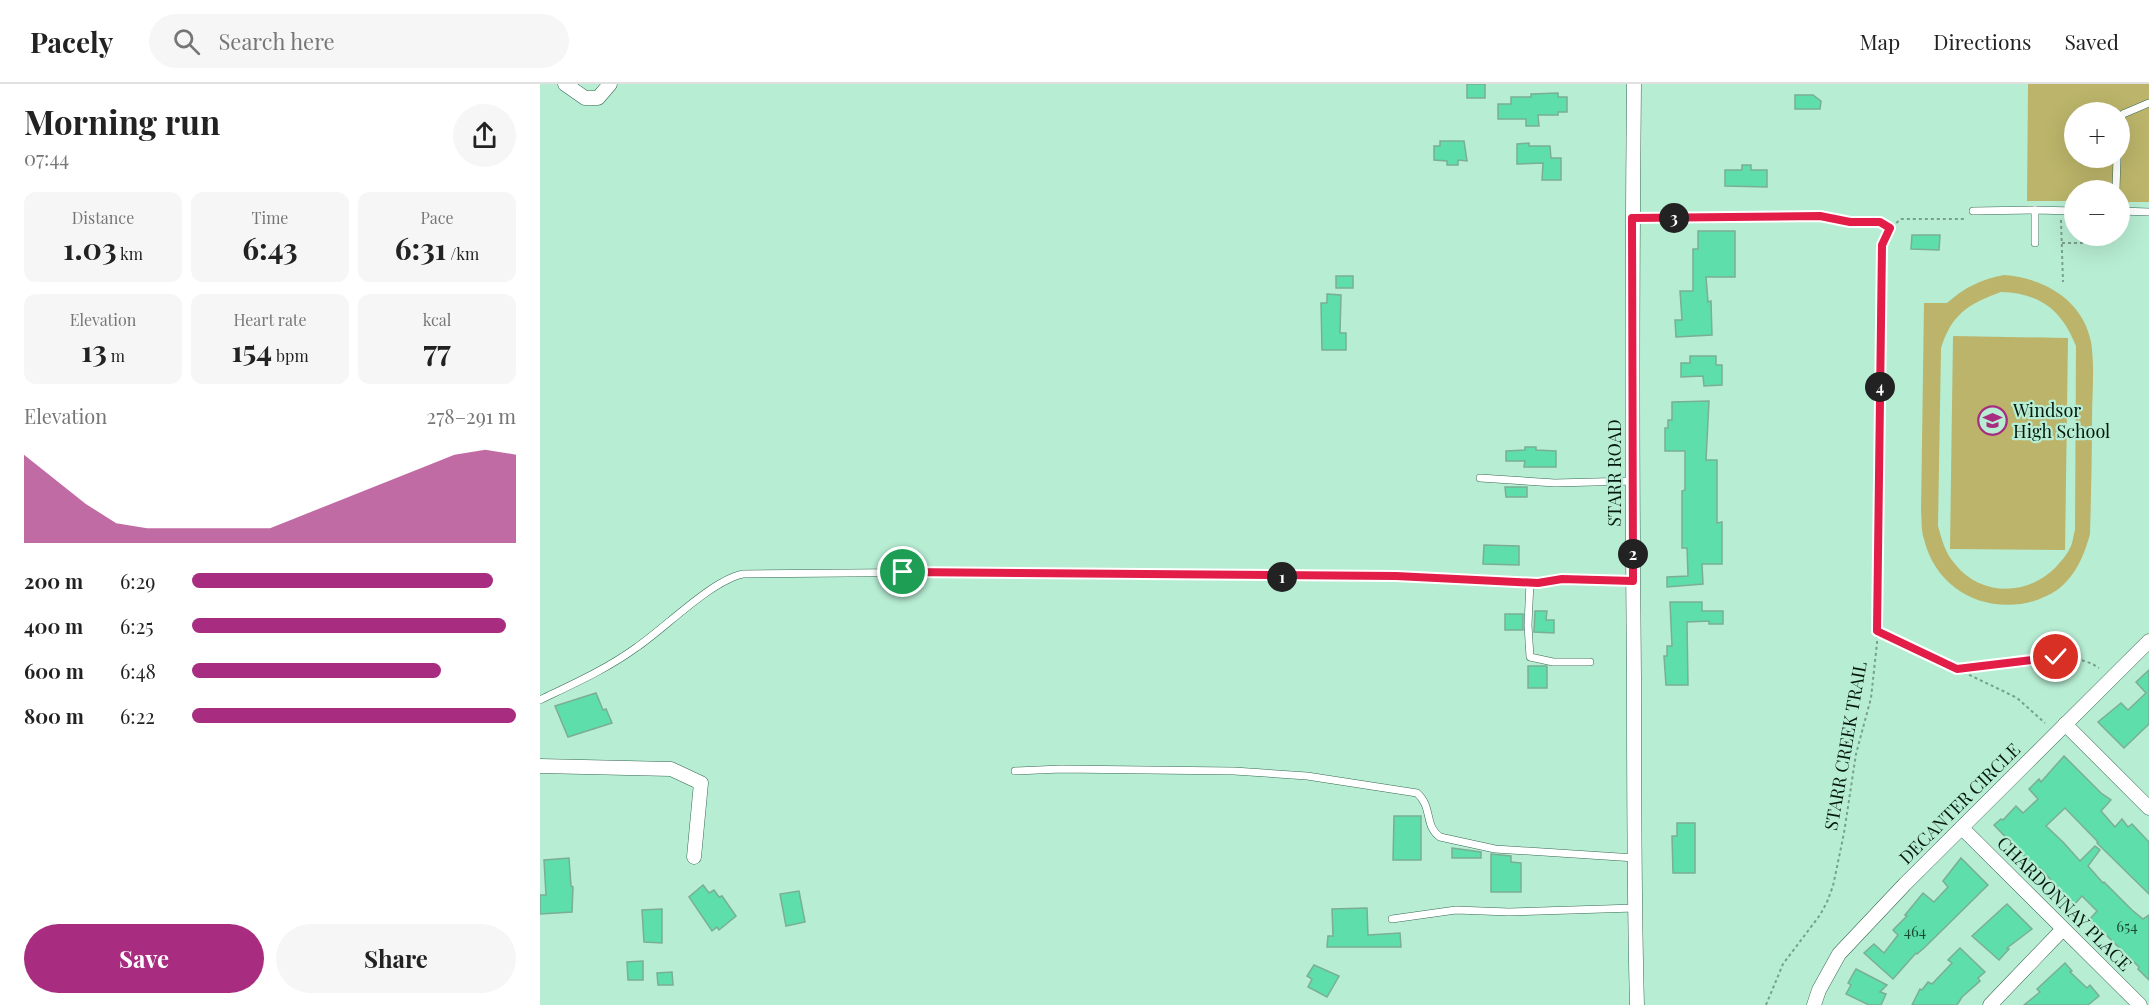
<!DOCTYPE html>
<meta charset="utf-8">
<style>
:root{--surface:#fff;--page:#f6f6f6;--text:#222;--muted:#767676;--line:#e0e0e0;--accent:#a82d80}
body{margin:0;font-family:"Playfair Display",serif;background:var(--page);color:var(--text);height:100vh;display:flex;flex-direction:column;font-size:22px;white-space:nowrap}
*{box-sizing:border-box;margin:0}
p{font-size:20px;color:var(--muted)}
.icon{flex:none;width:33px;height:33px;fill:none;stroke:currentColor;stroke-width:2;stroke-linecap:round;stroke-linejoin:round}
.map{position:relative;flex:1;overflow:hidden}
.panel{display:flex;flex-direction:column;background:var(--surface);width:540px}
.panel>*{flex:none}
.fabs{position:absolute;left:1524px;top:18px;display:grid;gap:12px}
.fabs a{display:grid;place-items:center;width:66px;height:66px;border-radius:50%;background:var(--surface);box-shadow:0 6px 24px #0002;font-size:30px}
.pin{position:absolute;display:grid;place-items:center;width:51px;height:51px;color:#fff;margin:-26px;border:3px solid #fff;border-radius:50%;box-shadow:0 2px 6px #0007}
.km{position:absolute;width:30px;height:30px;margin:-15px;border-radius:50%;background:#222;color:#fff;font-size:16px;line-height:30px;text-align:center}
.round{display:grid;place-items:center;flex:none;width:63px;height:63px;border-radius:32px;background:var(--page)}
.summary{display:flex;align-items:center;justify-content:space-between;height:102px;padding:0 24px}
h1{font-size:33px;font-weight:700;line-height:45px}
.stats{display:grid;grid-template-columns:repeat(3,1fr);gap:9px;height:102px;padding:6px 24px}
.stats div{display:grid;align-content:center;border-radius:12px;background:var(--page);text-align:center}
.stats b{font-size:30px;font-weight:700}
.stats small{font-size:16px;font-weight:400}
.stats p{font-size:16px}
.chart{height:168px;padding:12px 24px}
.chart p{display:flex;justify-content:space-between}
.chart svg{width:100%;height:108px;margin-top:6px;fill:var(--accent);opacity:.7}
.primary-button{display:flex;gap:12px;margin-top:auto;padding:12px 24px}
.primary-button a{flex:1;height:69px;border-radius:36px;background:var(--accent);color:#fff;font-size:24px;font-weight:700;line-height:69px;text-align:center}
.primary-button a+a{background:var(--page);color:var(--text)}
ul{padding:0 24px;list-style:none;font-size:20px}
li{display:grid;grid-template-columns:96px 72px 1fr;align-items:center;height:45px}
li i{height:15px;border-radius:8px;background:var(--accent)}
header{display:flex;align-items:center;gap:36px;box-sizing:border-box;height:84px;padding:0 30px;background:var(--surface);border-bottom:2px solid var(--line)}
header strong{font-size:28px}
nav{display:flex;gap:33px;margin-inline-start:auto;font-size:21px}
.search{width:420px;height:54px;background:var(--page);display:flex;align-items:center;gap:15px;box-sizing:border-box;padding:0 21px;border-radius:33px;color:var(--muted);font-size:22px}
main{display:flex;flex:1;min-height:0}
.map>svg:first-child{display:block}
.green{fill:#bbb46a;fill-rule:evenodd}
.building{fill:#5edeaa;stroke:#7aae95;stroke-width:1.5}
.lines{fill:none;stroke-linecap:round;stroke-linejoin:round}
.service-casing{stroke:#376953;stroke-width:8}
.minor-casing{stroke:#376953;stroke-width:15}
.path{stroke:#77a18d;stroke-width:2;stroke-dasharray:3 3;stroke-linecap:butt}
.service{stroke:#fff;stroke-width:7}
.minor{stroke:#fff;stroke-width:14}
.route-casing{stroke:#fff;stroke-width:12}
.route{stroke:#e11d48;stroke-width:8}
.labels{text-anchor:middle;stroke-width:4.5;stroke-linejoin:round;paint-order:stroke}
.number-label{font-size:15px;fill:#1a4a36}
.poi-label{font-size:18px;fill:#04180f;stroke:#b7edd3;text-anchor:start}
.street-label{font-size:18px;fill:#04180f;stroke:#b7edd3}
</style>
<header>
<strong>Pacely</strong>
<div class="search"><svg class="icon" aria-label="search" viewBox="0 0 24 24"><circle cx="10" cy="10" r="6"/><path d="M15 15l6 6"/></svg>Search here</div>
<nav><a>Map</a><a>Directions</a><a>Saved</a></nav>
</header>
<main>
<section class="panel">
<div class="summary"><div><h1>Morning run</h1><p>07:44</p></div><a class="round"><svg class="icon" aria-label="share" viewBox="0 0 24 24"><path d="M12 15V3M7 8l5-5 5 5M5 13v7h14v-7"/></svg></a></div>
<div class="stats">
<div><p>Distance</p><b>1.03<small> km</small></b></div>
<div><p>Time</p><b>6:43</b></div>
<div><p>Pace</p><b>6:31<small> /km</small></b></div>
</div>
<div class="stats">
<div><p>Elevation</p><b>13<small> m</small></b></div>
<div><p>Heart rate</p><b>154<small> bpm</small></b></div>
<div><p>kcal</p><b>77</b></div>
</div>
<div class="chart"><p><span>Elevation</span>278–291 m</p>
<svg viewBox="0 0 160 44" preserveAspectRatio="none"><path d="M0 44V8L10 18L20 28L30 36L40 38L50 38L60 38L70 38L80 38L90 33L100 28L110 23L120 18L130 13L140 8L150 6L160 8V44z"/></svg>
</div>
<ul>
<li><b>200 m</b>6:29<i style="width:93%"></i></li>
<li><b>400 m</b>6:25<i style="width:97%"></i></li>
<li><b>600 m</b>6:48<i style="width:77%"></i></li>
<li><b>800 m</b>6:22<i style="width:100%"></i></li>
</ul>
<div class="primary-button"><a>Save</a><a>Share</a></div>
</section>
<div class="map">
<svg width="1609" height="921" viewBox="0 0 1609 921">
<rect width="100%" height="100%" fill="#b7edd3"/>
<g class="green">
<path d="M1488,0H1609V118H1580V106H1534V117H1487ZM1534,28H1580V74H1534Z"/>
<path d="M1464,191C1504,194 1543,216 1551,258C1555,283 1552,310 1552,336C1552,374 1551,412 1550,450C1545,468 1539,484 1526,498C1518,507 1506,513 1494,517C1446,531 1396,506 1384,455C1381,447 1382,437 1381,428L1384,219H1407C1424,204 1441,195 1464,191ZM1461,208C1500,209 1522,226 1536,262L1535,446C1533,452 1533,459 1530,464C1527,471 1521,477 1516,483C1488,512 1441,513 1415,480C1405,469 1402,456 1398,442L1401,264C1412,230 1428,220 1461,208Z"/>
<path d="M1413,252L1528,254L1525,466L1410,465Z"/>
</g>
<g class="building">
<rect x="927" y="0" width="18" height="14"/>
<path d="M1018,9V13H1027V28H1018V31H998L999,42H986V35H958V20H971V13H991V10Z"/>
<path d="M1255,11H1273L1281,17L1280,25H1255Z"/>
<path d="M900,57H924L927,77L918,76V81H907V77L894,76V62H900Z"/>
<path d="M989,59V62H1010L1011,74H1021V96H1002L1003,79L977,80V60Z"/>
<path d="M1202,81H1211V86H1227V103L1185,102V86H1202Z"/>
<path d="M1158,147H1195V193H1166L1168,218L1171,217L1172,251L1136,253L1135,236H1142L1140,207H1153V165H1158Z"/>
<path d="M1372,151H1400L1399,166L1371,165Z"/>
<rect x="796" y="192" width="17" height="12"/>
<path d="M787,210L801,211L800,249H806V266H782L781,219H787Z"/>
<path d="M1150,272H1176V281H1182V301L1164,302L1163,292L1141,293V279H1150Z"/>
<path d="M1169,317L1166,376H1177V439L1182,438V480H1162L1163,500L1127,503V493L1148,492L1147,464H1142V407L1145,406V367H1125V344H1128V336H1132V318Z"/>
<path d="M985,363H996V366L1016,367V383H984L985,377H966V367L985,366Z"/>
<path d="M965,403H987V413H966Z"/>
<path d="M944,461L979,462V481L943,480Z"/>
<path d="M1130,518H1162V527H1183V540H1169V537L1147,538L1148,601H1126L1124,572H1127V562H1132Z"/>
<path d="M995,527H1007L1006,536H1014V549L994,548Z"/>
<rect x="965" y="530" width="18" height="16"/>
<rect x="988" y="582" width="19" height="22"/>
<path d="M1609,586V640L1584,664L1558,638L1581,619L1588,626L1606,609L1596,598Z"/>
<path d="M56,609L63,626L66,625L72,639L28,653L15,622Z"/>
<path d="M1524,672L1561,709L1571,716L1561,727L1575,743L1582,735L1588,743L1592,740L1609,758V810L1557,759L1558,758L1525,724L1506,742L1523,758L1540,777L1555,762L1560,766L1548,782L1563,799L1564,798L1592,826L1603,835L1609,831V896L1598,885L1599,883L1559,844L1548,837L1557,827L1542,812L1534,821L1500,784L1498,785L1483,771L1454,741L1461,735L1463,736L1476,722L1483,729L1498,715L1489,705L1499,695L1501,698Z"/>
<path d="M854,732H881V776H853Z"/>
<path d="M1137,739H1155V789H1133L1132,752H1137Z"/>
<path d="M912,764L941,768V774H912Z"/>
<path d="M951,770L971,772V778L981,779V808H951Z"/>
<path d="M29,774L31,802L33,803L32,828L0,830V811H6L4,776Z"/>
<path d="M1421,774L1448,801L1384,864L1377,870L1376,869L1353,895L1324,869L1334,860L1344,869L1358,851L1353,846L1367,832L1365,831L1383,809L1394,818L1408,803L1403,797Z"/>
<path d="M163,801L169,809L174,806L179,813L182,812L196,832L179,846L177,843L172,847L149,813Z"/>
<path d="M259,807L265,838L246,842L240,810Z"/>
<path d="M1467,820L1492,845L1467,864L1469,865L1459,876L1432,852Z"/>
<path d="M827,824L828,851L860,849L861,863H787L788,852H793L792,825Z"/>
<path d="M122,825V859L104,858L102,826Z"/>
<path d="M1420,864L1445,888L1438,894L1440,897L1422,913L1417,921H1372L1380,905L1382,906L1388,898L1392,900L1412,879L1408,876Z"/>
<path d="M103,877V896H88L87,878Z"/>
<path d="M1525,879L1532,887L1530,888L1547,904L1550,901L1559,912L1548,921H1484L1500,908L1497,905Z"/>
<path d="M774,881L799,892L787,913L768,903L772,895L767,892Z"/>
<path d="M1316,885L1347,901L1340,908L1346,910L1341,921H1329L1306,910L1311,901L1308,899Z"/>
<path d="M132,888L133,901H118L117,889Z"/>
</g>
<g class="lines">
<defs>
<g id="service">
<path d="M1580,36L1583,30L1609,19"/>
<path d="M1576,106L1577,74"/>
<path d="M1433,127L1495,126"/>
<path d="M1580,127L1609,128"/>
<path d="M1092,134L1240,132"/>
<path d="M1495,159V126L1534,127"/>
<path d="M940,394L1015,399L1093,397"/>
<path d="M990,498L988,541L990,573L1013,578H1050"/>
<path d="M0,616C33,600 67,585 97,563C125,544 172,496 203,490L424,488L536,491L856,492L998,499L1022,495L1093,497"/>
<path d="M475,687L521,685L694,687L767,692L877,709C893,723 884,742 900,753L955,765L1095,774"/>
<path d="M852,835L916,826L969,828L1095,824"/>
</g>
<g id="minor">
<path d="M25,0L45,14H58L70,0"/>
<path d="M1094,0C1092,197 1092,395 1094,592C1094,702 1094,812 1097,921"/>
<path d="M1525,640L1609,724"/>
<path d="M0,682L131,685L161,699L154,773"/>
<path d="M1422,744L1600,921"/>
<path d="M1274,921L1279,906L1299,870L1365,800L1609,557"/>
<path d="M1450,921L1523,845"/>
</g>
</defs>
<use href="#service" class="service-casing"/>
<use href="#minor" class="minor-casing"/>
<g class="path">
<path d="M1249,132H1280L1310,138H1340L1349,144"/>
<path d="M1521,136L1523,198"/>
<path d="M1522,159H1562"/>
<path d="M1337,547L1463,607L1477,614L1505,639"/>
<path d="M1417,585C1456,580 1526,561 1559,584"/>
<path d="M1226,921L1243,880L1280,831L1287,818L1293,802L1304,749L1316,670L1331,614L1337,559L1342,161L1348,146L1361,135H1426"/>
</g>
<use href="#service" class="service"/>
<use href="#minor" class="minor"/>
</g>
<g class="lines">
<defs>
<path id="route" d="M363,488L856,492L998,499L1022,495L1093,497L1092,134L1280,132L1310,138H1340L1350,144L1342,161L1337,547L1417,585L1516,573"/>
</defs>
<use href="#route" class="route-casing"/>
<use href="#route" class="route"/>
</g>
<defs>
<symbol id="school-ring" viewBox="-11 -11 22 22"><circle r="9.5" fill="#b7edd3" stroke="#a82d80" stroke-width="1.5"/><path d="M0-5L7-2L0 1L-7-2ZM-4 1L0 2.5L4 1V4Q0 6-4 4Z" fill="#a82d80"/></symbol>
</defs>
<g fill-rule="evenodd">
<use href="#school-ring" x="1436" y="320" width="33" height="33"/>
</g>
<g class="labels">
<g class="number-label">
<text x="1587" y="848">654</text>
<text x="1375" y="853">464</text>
</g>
<g class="poi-label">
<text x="1473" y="333">Windsor<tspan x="1473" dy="21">High School</tspan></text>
</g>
<g class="street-label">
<text transform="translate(1075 389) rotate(-90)" y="6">STARR ROAD</text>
<text transform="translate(1306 662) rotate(-80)" y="6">STARR CREEK TRAIL</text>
<text transform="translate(1420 720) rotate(-45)" y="6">DECANTER CIRCLE</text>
<text transform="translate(1524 820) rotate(45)" y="6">CHARDONNAY PLACE</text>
</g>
</g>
</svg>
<div class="fabs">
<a>+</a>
<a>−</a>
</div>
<div class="pin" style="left:363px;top:488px;background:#1e9e55"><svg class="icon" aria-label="arrive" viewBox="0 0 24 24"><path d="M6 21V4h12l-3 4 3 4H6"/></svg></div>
<div class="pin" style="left:1516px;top:573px;background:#d93025"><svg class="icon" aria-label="check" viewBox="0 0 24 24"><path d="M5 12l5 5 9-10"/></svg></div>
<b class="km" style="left:742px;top:493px">1</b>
<b class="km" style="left:1093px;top:470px">2</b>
<b class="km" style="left:1134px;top:134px">3</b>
<b class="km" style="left:1340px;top:303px">4</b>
</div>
</main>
